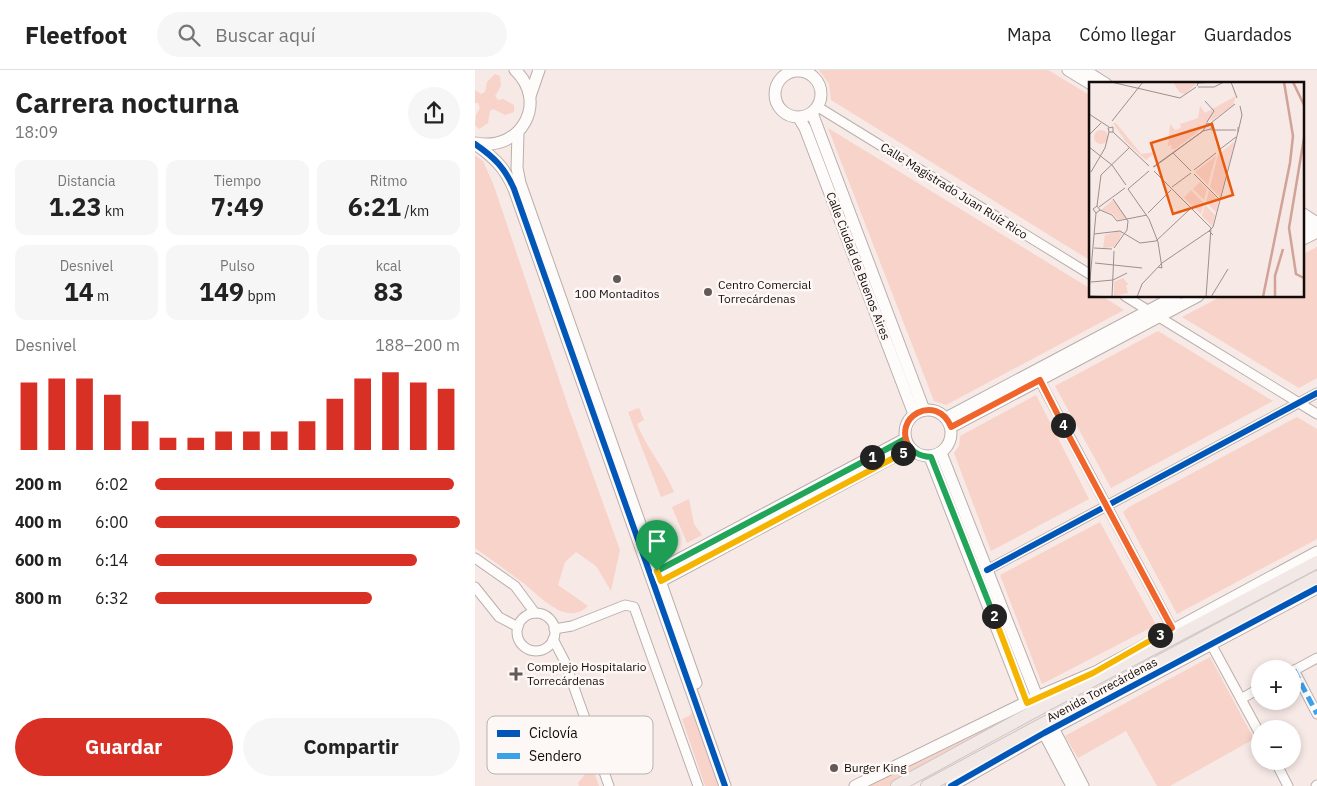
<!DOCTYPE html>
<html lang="es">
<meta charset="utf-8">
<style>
:root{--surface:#fff;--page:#f6f6f6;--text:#222;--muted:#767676;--line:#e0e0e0;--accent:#d93025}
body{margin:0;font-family:"IBM Plex Sans",sans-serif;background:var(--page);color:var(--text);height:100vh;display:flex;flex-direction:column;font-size:19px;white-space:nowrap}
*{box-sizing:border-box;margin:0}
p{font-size:16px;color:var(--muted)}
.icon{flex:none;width:28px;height:28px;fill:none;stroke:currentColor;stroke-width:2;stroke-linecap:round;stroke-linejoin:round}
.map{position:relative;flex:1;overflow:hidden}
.side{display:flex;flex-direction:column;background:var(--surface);width:475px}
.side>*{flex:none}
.controls{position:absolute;left:776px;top:590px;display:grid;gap:10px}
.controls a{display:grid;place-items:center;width:50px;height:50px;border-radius:50%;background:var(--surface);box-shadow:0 2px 8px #0003;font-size:25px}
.pin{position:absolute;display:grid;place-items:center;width:42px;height:42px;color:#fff;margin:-51px -21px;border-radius:50% 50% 50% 0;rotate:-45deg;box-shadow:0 0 5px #0007}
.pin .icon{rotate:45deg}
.km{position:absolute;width:25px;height:25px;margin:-12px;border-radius:50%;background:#222;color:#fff;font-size:14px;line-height:25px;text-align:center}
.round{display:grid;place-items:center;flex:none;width:52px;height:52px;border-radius:26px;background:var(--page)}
.head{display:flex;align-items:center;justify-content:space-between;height:85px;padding:0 15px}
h1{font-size:28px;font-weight:700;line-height:38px}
.metrics{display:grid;grid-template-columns:repeat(3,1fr);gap:8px;height:85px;padding:5px 15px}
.metrics div{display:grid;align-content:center;border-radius:12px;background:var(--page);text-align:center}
.metrics b{font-size:25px;font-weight:700}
.metrics small{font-size:14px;font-weight:400}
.metrics p{font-size:14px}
.chart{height:140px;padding:10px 15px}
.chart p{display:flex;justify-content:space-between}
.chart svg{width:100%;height:90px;margin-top:5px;stroke:var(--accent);stroke-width:6}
.action{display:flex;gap:10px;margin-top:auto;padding:10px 15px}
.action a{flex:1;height:58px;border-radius:30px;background:var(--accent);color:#fff;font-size:20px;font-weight:700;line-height:58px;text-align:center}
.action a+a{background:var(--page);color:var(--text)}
ul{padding:0 15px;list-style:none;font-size:16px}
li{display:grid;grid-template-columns:80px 60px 1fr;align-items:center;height:38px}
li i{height:12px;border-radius:6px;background:var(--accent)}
header{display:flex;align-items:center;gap:30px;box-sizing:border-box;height:70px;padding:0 25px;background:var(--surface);border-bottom:1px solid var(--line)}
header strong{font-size:24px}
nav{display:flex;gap:28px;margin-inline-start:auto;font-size:18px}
.search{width:350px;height:45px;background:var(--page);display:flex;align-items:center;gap:12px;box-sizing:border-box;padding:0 18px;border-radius:28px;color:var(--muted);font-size:19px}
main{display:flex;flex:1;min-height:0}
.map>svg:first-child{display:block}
.green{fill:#f7d3ca}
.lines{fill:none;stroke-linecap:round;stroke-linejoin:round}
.street-casing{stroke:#b9afac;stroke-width:11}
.secondary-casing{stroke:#b9afac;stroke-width:13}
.primary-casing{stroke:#cdc6c5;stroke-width:14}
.street{stroke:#fefcfb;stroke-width:9}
.secondary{stroke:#fefcfb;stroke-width:11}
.primary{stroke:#f2e9e7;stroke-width:12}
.quiet{stroke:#3da1e9;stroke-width:5;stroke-dasharray:10 5;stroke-linecap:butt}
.cycleway-casing{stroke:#fdf8f6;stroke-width:9}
.cycleway{stroke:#0057b8;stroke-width:6}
.split-1-casing{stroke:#fff;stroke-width:10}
.split-2-casing{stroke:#fff;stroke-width:10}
.split-3-casing{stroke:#fff;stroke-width:10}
.split-4-casing{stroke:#fff;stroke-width:10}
.split-5-casing{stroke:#fff;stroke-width:10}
.split-6-casing{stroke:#fff;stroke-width:10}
.split-1{stroke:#22a559;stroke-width:6}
.split-2{stroke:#22a559;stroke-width:6}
.split-3{stroke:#f5b400;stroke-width:6}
.split-4{stroke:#f0652b;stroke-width:6}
.split-5{stroke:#f0652b;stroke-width:6}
.split-6{stroke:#f5b400;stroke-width:6}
.poi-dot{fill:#635956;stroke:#fdf8f6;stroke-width:2}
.labels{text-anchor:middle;stroke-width:5;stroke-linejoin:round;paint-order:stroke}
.street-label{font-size:12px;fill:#130b09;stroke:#fdf8f6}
.poi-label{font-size:12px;fill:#130b09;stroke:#fdf8f6;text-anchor:start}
.inset-river{fill:none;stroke:#d1a297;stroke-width:2.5}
.inset-road{fill:none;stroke:#9c908e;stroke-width:1}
.view{fill:#e8590c;fill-opacity:0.15;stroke:#e8590c;stroke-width:2.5}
.inset-edge{fill:none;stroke:#130b09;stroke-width:2.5}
.key{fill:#fdf8f6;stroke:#b7b1af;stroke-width:1}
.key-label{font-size:14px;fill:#130b09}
</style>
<header>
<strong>Fleetfoot</strong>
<div class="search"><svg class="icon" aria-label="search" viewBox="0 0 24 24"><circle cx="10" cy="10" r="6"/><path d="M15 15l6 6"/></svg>Buscar aquí</div>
<nav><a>Mapa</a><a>Cómo llegar</a><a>Guardados</a></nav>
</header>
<main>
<section class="side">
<div class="head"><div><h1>Carrera nocturna</h1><p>18:09</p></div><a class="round"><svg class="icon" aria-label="share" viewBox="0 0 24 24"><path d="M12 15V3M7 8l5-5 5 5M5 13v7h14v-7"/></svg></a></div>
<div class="metrics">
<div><p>Distancia</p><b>1.23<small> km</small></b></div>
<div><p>Tiempo</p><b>7:49</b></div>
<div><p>Ritmo</p><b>6:21<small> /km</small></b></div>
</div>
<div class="metrics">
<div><p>Desnivel</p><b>14<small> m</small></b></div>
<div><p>Pulso</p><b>149<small> bpm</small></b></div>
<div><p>kcal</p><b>83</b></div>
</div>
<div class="chart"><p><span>Desnivel</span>188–200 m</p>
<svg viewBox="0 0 160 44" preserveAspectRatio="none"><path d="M5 44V11M15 44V9M25 44V9M35 44V17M45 44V30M55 44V38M65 44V38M75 44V35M85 44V35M95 44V35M105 44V30M115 44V19M125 44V9M135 44V6M145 44V11M155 44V14"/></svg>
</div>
<ul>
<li><b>200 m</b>6:02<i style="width:98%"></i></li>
<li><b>400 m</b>6:00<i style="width:100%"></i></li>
<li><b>600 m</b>6:14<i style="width:86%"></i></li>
<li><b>800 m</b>6:32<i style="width:71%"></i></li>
</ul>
<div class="action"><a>Guardar</a><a>Compartir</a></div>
</section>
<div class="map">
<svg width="842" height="716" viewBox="0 0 842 716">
<rect width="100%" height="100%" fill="#f7e9e6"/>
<g class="green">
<path d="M344,0H573L616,26V191L356,30L354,14Z"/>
<path d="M20,4L25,6L26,16L20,26L23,30L28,29L39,35V42L30,45L18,39L15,41L13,53L4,59L0,55L1,45L5,38L3,33H0V20L6,24L10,22L12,12Z"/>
<path d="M353,58L616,219V226H627L649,240L471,335L459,331Z"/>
<path d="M0,85L8,91L19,116L94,339L145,480L136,521L121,496L101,482L90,492L83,515L113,536C91,558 63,524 47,512C32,501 16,489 0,478Z"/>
<path d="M842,177V308L824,318L707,247L747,226H828V184Z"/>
<path d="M683,261L798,331L636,418L580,316Z"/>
<path d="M561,325L614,429L516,481L479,383L484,376L485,366Z"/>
<path d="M164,338L169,350L162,354C172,379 189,397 199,422L186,427L153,342Z"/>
<path d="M822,347L842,359V469L702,544L648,442L654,437Z"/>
<path d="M214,429L219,454L227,465L212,473L197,437Z"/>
<path d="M625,452L681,555L567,614L525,505Z"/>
<path d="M735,587L779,669L695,716H682L651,661L603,688L590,666Z"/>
<path d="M589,620L414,716H392L506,659Z"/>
<path d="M217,642L244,716H230L207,649L214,646Z"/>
<path d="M117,696L124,716H104L103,713Z"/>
</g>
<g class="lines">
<defs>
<g id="street">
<path d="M343,37L616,205"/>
<path d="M650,226L674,241"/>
<path d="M684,247L842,344"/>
<path d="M565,311L697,558"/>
<path d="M0,488L40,516L60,543"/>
<path d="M512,500L842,323"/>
<path d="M0,517L24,547L43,557"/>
<circle cx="61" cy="562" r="19"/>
<path d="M79,559L97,556L150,535L159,537L223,716"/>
<path d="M78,569L90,592L134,716"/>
<path d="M736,574L785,664"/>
<path d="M819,600L842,644"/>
<path d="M818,601L842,588"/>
<path d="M766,629L785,618"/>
<path d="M800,691L813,716"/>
<path d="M841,716L842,715"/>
</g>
<g id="secondary">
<path d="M593,0L616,14"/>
<path d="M609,0L631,14"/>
<circle cx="323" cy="24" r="23"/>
<path d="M55,26L64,0"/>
<path d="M337,43L449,340"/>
<path d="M324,48L330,58L439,344"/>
<path d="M43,63L42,98L45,113L221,613"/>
<path d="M1,73C46,82 74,32 40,0"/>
<path d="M0,74C19,87 30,98 39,119L250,716"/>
<path d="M828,144L842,153"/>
<path d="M828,158L839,151"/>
<path d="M828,169L842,162"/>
<circle cx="453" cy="363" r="23"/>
<path d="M471,348L701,226"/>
<path d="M476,357L723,226"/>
<path d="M466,383L562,627"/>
<path d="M455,387L551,633"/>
<path d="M182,501L430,369"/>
<path d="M186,511L435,378"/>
<path d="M626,599L842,482"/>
<path d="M578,658L608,716"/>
<path d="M569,663L597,716"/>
<path d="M380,716L562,627L632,597"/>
<path d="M476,716L569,663L842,518"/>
</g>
<g id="primary">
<path d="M422,716L569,636L842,492"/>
<path d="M452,716L842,507"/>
</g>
</defs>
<use href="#street" class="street-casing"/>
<use href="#secondary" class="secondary-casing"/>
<use href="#primary" class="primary-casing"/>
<use href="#street" class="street"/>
<use href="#secondary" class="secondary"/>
<use href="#primary" class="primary"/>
<path class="quiet" d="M819,600L842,644"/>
<defs>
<g id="cycleway">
<path d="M0,74C19,87 30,98 39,119L250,716"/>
<path d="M512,500L842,323"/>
<path d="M476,716L569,663L842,518"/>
</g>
</defs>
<use href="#cycleway" class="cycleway-casing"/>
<use href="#cycleway" class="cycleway"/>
</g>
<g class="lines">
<defs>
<path id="split-1" d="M182,501L397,387"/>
<path id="split-2" d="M397,387L430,369C435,381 443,386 456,387L519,546"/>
<path id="split-3" d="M519,546L552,633L618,603L685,565"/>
<path id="split-4" d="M588,355L697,558L685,565"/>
<path id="split-5" d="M428,383L435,378C415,347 462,322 476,357L565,310L588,355"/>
<path id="split-6" d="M182,501L186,511L428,383"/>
</defs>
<use href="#split-1" class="split-1-casing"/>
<use href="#split-2" class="split-2-casing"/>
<use href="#split-3" class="split-3-casing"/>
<use href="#split-4" class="split-4-casing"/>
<use href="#split-5" class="split-5-casing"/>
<use href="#split-6" class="split-6-casing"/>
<use href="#split-1" class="split-1"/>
<use href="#split-2" class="split-2"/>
<use href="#split-3" class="split-3"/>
<use href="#split-4" class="split-4"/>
<use href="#split-5" class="split-5"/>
<use href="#split-6" class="split-6"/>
</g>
<g class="poi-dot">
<circle cx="142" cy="209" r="5"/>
<circle cx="233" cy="222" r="5"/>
<path d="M38.5 596.5h5v5h5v5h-5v5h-5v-5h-5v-5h5z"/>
<circle cx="359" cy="698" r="5"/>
</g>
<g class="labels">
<g class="street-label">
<text transform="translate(479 121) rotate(32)" y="4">Calle Magistrado Juan Ruíz Rico</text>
<text transform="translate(383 196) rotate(69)" y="4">Calle Ciudad de Buenos Aires</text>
<text transform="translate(627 620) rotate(-28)" y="4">Avenida Torrecárdenas</text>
</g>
<g class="poi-label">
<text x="243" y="219">Centro Comercial<tspan x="243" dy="14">Torrecárdenas</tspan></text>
<text x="142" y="228" text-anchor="middle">100 Montaditos</text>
<text x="52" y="601">Complejo Hospitalario<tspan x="52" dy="14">Torrecárdenas</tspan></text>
<text x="369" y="702">Burger King</text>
</g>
</g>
<g transform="translate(614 12)">
<rect width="215" height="215" fill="#f7e9e6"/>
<path d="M84,0H121L107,2L96,12L91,11ZM147,14L144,23L121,40L123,34L115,45L86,67H82L83,63L79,64L81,42L86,48L92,46L91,42L109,36L111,24L116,31ZM24,41H27L52,72L67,70L57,78L37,60ZM5 55a7 7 0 1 1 14 0a7 7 0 1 1-14 0ZM146,59L131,115L121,105L129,73ZM127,74L121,95L119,103L106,90ZM111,100L118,107L115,118L104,107ZM102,108L115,121L112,132L95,116ZM120,108L130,119L127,130L117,120ZM24,118L38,136L29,138L24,132L12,128ZM116,123L126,133L123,144L113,134ZM30,149L34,151L25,165L14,166L16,153ZM34,196L40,203H37L39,211L25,214V200Z" fill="#f7d3ca"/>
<path class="inset-river" d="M204,0L215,23M215,56L200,146L207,192L215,196M174,215L201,81L204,54L195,0M186,215V194L194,167"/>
<path class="inset-road" d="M22,0L91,16L107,5M142,0L148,16M108,4L109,1L127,0M109,5H125L135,0M116,19L125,29L118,40M0,32L20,45M23,39L54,0M122,41L146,22M149,45V50L153,33L151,24M122,48H147M24,50H20L19,46L24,45V50L60,84M0,53L12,41M0,65L23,83L37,103M130,68L147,55M84,71L102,89M64,85L114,49L118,41L123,42L122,47L114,49L65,85M105,88L127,71M65,89L122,146L117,215M2,90L16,66L20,50M105,92L131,118M83,105L102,91M39,107L60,137L69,160L73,186L69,185M39,107L60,89M24,117L39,139L38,148L25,166M8,124L12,93L40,66M10,125L36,106M11,128L23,133L28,139L58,133M59,131L82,108M5,152L31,149L51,161L67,159L101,127M124,153L120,149L124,145L149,50M5,166L23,167M6,181L53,186M2,200L24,198L38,191M0,209L7,131L4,127L8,124L11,128L7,131M1,214L21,215M23,215L25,169M48,215L53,202L73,181L120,149M122,215L139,187"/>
<path class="view" d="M123,42L144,113L84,132L62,61Z"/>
<rect width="215" height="215" class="inset-edge"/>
</g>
<rect x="12" y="646" width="166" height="58" rx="8" class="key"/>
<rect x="22" y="660" width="23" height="7" fill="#0057b8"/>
<rect x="22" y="683" width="23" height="6" fill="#3da1e9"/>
<g class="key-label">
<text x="54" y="668">Ciclovía</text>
<text x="54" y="691">Sendero</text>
</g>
</svg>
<div class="controls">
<a>+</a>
<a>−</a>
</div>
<div class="pin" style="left:182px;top:501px;background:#1e9e55"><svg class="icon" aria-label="arrive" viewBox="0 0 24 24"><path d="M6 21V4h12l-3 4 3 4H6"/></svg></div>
<b class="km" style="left:397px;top:387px">1</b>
<b class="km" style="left:519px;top:546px">2</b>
<b class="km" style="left:685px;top:565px">3</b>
<b class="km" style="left:588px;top:355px">4</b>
<b class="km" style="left:428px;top:383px">5</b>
</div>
</main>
